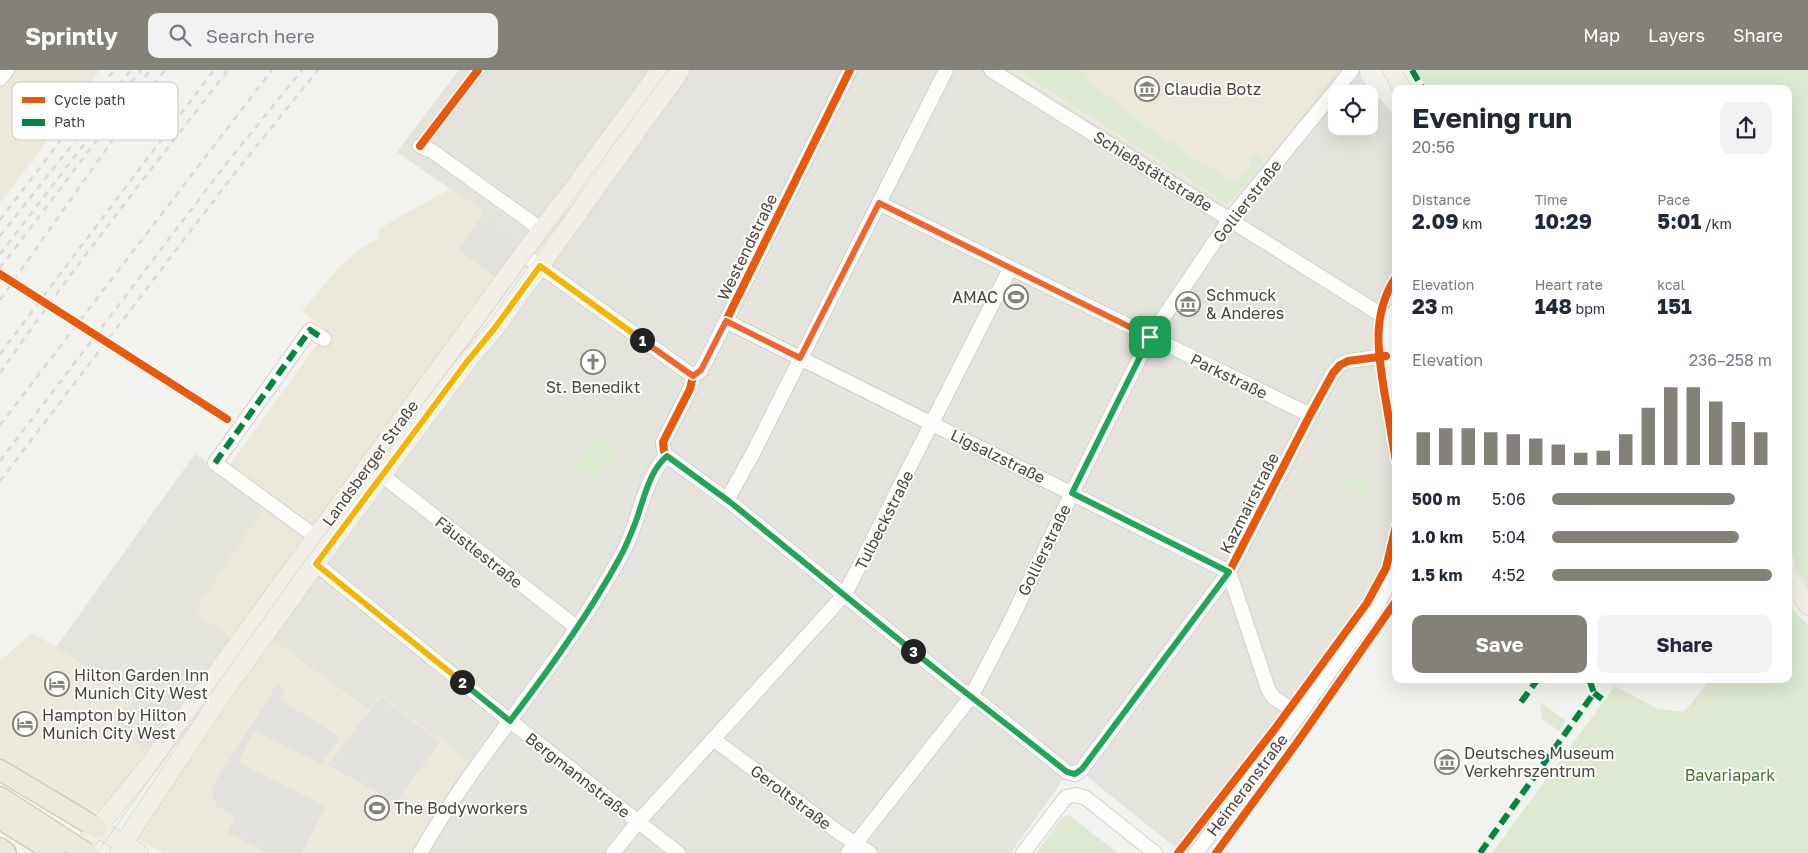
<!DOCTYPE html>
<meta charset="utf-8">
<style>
:root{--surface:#fff;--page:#f2f2f3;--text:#1f2937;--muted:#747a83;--accent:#848179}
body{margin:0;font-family:"Golos Text",sans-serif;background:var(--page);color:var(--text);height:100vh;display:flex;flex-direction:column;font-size:19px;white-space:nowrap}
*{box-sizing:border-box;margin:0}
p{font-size:16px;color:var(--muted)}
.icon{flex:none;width:28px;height:28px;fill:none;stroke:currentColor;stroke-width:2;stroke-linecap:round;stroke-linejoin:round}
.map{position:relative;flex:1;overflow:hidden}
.drawer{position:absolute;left:1392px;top:15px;width:400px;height:598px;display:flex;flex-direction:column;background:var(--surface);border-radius:10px;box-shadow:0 5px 20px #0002}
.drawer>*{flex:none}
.tools{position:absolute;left:1328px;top:15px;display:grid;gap:10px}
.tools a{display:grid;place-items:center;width:50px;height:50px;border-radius:10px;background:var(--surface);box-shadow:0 5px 20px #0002;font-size:25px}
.pin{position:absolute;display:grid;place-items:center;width:42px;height:42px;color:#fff;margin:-21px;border-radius:10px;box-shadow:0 2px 8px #0006}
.km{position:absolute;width:25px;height:25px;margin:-12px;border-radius:50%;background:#222;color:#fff;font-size:14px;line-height:25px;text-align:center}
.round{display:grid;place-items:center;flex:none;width:52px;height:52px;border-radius:10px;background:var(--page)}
.summary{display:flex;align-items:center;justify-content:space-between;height:85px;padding:0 20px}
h1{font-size:28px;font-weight:700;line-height:38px}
.figures{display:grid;grid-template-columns:repeat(3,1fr);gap:8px;height:85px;padding:5px 20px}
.figures div{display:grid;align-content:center}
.figures b{font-size:21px;font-weight:700}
.figures small{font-size:14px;font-weight:400}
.figures p{font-size:14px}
.chart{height:140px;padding:10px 20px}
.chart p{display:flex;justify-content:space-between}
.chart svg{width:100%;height:90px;margin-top:5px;stroke:var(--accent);stroke-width:6}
.action{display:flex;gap:10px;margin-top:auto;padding:10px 20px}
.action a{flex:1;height:58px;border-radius:10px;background:var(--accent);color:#fff;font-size:20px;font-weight:700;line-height:58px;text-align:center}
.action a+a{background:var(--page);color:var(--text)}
ul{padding:0 20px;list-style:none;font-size:16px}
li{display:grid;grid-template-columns:80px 60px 1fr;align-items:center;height:38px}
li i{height:12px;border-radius:6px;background:var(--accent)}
header{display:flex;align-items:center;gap:30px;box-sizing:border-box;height:70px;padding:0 25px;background:var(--accent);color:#fff}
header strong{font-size:24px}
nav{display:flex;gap:28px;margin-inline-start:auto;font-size:18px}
.search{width:350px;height:45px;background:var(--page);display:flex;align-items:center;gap:12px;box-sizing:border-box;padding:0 18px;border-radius:10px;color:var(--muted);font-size:19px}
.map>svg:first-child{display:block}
.residential{fill:#e5e4dc;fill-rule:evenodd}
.commercial{fill:#ece8dc}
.industrial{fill:#e4e2de}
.green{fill:#ddead1}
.parking{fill:#e2e1dd}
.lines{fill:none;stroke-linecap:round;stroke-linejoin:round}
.minor-casing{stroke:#d0cfcb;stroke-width:16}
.major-casing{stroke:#d3cfbe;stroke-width:19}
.highway-casing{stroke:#c7c1ac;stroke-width:22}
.minor{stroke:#fdfdfc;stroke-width:14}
.major{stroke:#f1efe6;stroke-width:18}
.highway{stroke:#ebe8dc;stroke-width:20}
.tram{stroke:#dadada;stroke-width:1}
.rail{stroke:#dadada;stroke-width:2.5;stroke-dasharray:6 6;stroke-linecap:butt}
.highway-bridge-casing{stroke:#c7c1ac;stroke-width:22;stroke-linecap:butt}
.highway-bridge{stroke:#ebe8dc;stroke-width:20}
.quiet{stroke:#00873e;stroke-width:6;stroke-dasharray:12 6;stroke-linecap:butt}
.cycleway-casing{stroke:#fff;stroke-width:11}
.cycleway{stroke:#e8590c;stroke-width:8}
.split-1-casing{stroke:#fff;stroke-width:10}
.split-2-casing{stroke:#fff;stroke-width:10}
.split-3-casing{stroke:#fff;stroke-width:10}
.split-4-casing{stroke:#fff;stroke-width:10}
.split-1{stroke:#f0652b;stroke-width:6}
.split-2{stroke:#f5b400;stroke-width:6}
.split-3{stroke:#22a559;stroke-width:6}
.split-4{stroke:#22a559;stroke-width:6}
.labels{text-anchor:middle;stroke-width:4;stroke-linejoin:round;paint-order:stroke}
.poi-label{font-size:16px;fill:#48443a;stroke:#fff;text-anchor:start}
.street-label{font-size:16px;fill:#48443a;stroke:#fff}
.park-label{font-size:16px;fill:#447532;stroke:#fff}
.key{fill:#fff;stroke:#c8c7c4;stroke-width:1}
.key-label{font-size:14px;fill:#48443a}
</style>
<header>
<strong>Sprintly</strong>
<div class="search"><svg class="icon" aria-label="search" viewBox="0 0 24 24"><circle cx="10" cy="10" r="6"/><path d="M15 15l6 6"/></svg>Search here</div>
<nav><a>Map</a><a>Layers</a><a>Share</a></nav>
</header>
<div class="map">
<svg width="1808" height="783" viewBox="0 0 1808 783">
<rect width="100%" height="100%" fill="#f2f2ee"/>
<g class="residential">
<path d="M459,0H656L526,172L397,82Z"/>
<path d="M844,0H1011L1229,137L1338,0H1360L1361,8L1396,47V201L1380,226L1385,237L1381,280L1396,371V480L1380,518L1247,693L1177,779L1084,704L1065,708L1062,711L1011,783H413L381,625L368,640L264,564L569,161L709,269ZM1336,24H1369V56H1336Z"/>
<path d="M195,384L265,434L236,570L149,682L114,656L134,629L56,577Z"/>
</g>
<g class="commercial">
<path d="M10,0H100L0,133V13Z"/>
<path d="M1011,0H1338L1229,137Z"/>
<path d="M450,119L526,172L236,570L195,542L265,434L223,404L327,261L302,241L342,194L362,178L379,168L378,160L399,147Z"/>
<path d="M32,563L56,577L134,630L114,656L149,682L108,737L95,742L84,738L0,689V591Z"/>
<path d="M264,564L367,640L381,625L469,691L413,783H163L127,763Z"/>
</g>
<path class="industrial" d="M687,0H844L718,255L709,269L569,161Z"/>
<g class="green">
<path d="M1017,0H1086L1083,6L1169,74L1171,71L1203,95L1205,92C1217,103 1236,121 1248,99C1249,97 1249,94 1251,91C1252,88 1256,85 1258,82L1264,86L1259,98L1228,134Z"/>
<path d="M1416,0H1808V517L1795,498L1789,470V19H1427Z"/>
<path d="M24,25L33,32L20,49L11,42Z"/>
<path d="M598,365L617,380L593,410L574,396Z"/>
<path d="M1368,409L1369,414L1365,425L1344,420L1335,411Z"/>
<path d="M1789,532L1796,544L1808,555V783H1492L1615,616L1658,639L1684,642L1711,609H1789Z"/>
<path d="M1540,632L1566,651L1559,661L1542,649Z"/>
<path d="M1069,745L1071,747L1118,783H1036L1060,750L1063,747Z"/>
</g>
<g class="parking">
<path d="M484,142L523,170L496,208L458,179Z"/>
<path d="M277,614L285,619L280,629L340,668L321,694L254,661L238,692L326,736L302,783H269L227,763L235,747L216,736L212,717Z"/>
<path d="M381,627L440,672L396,732L327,695Z"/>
</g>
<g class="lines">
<defs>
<g id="minor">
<path d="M850,0L711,281L701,300L693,306L690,319L663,372L664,381L667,386L730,432L960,619L980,632L1067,702L1075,704L1082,699L1229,502L1310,345L1333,303L1340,295L1348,291L1386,286"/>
<path d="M991,0L1380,244L1392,247"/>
<path d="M0,9L7,0"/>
<path d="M420,76L432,81L542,160"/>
<path d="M879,133L1310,345"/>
<path d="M523,184L693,306"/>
<path d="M1396,240C1377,269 1391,308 1396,339"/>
<path d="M726,251L1229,502L1268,619L1273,627L1299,645"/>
<path d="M383,406L576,557"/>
<path d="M727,429L732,421L752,385L946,0"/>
<path d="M316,467L215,393L310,260L324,269"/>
<path d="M316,494L510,651L678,783"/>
<path d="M713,669L841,764L870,783"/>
<path d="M420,783C481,677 568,587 625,478C639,451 645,405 667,386"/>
<path d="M613,783L638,752L845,524L1010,199"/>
<path d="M848,783L971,627L1010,552L1072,423L1150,267L1230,149L1352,0"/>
<path d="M1023,783L1066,727L1076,725L1086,728L1155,783"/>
<path d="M1196,783L1299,645L1379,533L1396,496"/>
</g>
<g id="major">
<path d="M1392,0L1402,19"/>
<path d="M1789,508L1808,536"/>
<path d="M97,758L139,783"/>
<path d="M77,783L149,695L514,196L575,116L660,0"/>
<path d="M119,783L134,757L224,622L316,494L466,293L495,259L681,0"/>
</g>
<g id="highway">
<path d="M0,700L97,758"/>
<path d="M0,727L74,775"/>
<path d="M0,749L55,783"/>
<path d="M0,778L6,783"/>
</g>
</defs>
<use href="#minor" class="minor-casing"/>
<use href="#major" class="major-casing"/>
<use href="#highway" class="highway-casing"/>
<use href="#minor" class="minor"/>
<use href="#major" class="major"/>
<use href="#highway" class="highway"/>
<path class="tram" d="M97,783L304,492L464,279L668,0"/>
<g class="rail">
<path d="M0,150L114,0"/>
<path d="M0,166L131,0"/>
<path d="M0,184L141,0"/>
<path d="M0,198L150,0"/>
<path d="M0,230L112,71L165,0"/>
<path d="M0,284L214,0"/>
<path d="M0,303C72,199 151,100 228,0"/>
<path d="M0,355L272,0"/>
<path d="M0,391L226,94L302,0"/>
<path d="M0,411L234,104L318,0"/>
</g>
<defs>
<path id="highway-bridge" d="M74,775L87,783"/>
</defs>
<use href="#highway-bridge" class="highway-bridge-casing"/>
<use href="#highway-bridge" class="highway-bridge"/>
<g class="quiet">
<path d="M1412,0L1423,19"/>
<path d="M215,393L310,260L324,269"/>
<path d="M1594,623L1602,629"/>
<path d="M1521,632L1538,609"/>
<path d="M1480,783L1594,623L1589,609"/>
</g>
<defs>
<g id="cycleway">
<path d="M850,0L711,281L701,300L693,306L690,319L663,372L664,381L667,386L730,432L960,619L980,632L1067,702L1075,704L1082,699L1229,502L1310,345L1333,303L1340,295L1348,291L1386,286"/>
<path d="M420,76L478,0"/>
<path d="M0,204L227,349"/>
<path d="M1396,207C1371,244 1378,285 1385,326C1389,348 1392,369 1396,391"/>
<path d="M1178,783L1274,660L1367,533L1386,498L1396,456"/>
<path d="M1216,783L1296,674L1396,531"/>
</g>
</defs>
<use href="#cycleway" class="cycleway-casing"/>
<use href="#cycleway" class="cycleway"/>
</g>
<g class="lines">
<defs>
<path id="split-1" d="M642,270L693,306L701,300L726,251L800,288L879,133L1150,267"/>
<path id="split-2" d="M462,612L316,494L466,293L494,259L540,196L642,270"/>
<path id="split-3" d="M462,612L510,651C549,600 588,546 619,489C626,477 631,464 636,451C644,429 649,401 667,386L730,432L913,581"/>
<path id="split-4" d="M913,581C964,622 1016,661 1067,702L1075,704L1082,699L1229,502L1072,423L1150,267"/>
</defs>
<use href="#split-1" class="split-1-casing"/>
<use href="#split-2" class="split-2-casing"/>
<use href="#split-3" class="split-3-casing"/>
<use href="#split-4" class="split-4-casing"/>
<use href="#split-1" class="split-1"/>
<use href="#split-2" class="split-2"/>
<use href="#split-3" class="split-3"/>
<use href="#split-4" class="split-4"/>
</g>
<defs>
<symbol id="museum-ring" viewBox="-11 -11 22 22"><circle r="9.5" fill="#fff" stroke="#848179" stroke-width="1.5"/><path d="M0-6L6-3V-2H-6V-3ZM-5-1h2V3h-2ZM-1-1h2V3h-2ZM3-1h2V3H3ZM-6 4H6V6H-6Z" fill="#848179"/></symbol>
<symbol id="stadium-ring" viewBox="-11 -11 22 22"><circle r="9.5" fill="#fff" stroke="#848179" stroke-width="1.5"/><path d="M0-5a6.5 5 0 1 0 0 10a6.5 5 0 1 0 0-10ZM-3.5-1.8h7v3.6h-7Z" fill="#848179"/></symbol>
<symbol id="church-ring" viewBox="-11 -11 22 22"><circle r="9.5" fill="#fff" stroke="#848179" stroke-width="1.5"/><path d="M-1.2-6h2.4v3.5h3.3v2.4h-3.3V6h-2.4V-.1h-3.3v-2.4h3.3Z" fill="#848179"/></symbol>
<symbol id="hotel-ring" viewBox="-11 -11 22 22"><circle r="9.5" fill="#fff" stroke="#848179" stroke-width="1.5"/><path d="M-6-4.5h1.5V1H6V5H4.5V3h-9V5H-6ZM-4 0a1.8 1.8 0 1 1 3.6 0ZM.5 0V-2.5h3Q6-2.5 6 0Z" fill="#848179"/></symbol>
</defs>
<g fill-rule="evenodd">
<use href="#museum-ring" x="1133" y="5" width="28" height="28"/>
<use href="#stadium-ring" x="1002" y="213" width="28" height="28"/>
<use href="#museum-ring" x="1174" y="220" width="28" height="28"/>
<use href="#church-ring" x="579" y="278" width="28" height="28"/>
<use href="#hotel-ring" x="43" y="600" width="28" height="28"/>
<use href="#hotel-ring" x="11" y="640" width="28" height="28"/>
<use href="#museum-ring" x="1433" y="678" width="28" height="28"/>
<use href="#stadium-ring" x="363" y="724" width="28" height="28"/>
</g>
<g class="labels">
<g class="poi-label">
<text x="1164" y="25">Claudia Botz</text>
<text x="1206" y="231">Schmuck<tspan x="1206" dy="18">&amp; Anderes</tspan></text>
<text x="998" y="233" text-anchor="end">AMAC</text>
<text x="593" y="323" text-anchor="middle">St. Benedikt</text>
<text x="74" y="611">Hilton Garden Inn<tspan x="74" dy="18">Munich City West</tspan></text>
<text x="42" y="651">Hampton by Hilton<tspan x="42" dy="18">Munich City West</tspan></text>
<text x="1464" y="689">Deutsches Museum<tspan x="1464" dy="18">Verkehrszentrum</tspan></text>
<text x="394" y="744">The Bodyworkers</text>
</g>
<g class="street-label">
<text transform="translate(1153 101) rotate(32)" y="6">Schießstättstraße</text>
<text transform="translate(1247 131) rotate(-52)" y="6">Gollierstraße</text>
<text transform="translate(747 177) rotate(-64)" y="6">Westendstraße</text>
<text transform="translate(1229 306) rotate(26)" y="6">Parkstraße</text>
<text transform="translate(998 386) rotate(26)" y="6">Ligsalzstraße</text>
<text transform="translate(370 393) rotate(-54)" y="6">Landsberger Straße</text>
<text transform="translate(1249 433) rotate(-63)" y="6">Kazmairstraße</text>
<text transform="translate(884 450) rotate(-63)" y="6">Tulbeckstraße</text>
<text transform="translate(1044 480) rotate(-64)" y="6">Gollierstraße</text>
<text transform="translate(479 482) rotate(38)" y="6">Fäustlestraße</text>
<text transform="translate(578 705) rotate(38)" y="6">Bergmannstraße</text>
<text transform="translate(1247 715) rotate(-53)" y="6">Heimeranstraße</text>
<text transform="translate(791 727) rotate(37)" y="6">Geroltstraße</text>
</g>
<g class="park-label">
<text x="1730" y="711">Bavariapark</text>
</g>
</g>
<rect x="12" y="12" width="166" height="58" rx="8" class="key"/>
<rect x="22" y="27" width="23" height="6" fill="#e8590c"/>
<rect x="22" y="49" width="23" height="7" fill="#00873e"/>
<g class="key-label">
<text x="54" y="35">Cycle path</text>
<text x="54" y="57">Path</text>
</g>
</svg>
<div class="tools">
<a><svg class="icon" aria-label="locate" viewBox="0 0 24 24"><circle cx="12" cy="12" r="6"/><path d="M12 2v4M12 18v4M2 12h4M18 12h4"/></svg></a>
</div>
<div class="pin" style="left:1150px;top:267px;background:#1e9e55"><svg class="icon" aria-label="arrive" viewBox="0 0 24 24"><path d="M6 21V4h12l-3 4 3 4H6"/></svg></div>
<b class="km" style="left:642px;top:270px">1</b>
<b class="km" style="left:462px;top:612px">2</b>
<b class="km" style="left:913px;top:581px">3</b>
<section class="drawer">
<div class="summary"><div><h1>Evening run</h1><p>20:56</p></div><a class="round"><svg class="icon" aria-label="share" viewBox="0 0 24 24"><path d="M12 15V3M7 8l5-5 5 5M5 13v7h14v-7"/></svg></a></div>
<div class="figures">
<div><p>Distance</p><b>2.09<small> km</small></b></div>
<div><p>Time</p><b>10:29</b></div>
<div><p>Pace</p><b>5:01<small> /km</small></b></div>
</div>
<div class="figures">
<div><p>Elevation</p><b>23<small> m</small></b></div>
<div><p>Heart rate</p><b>148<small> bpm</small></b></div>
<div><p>kcal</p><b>151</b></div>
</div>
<div class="chart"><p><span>Elevation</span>236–258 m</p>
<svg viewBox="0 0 160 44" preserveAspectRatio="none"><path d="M5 44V28M15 44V26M25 44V26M35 44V28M45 44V29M55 44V31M65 44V34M75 44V38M85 44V37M95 44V29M105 44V16M115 44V6M125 44V6M135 44V13M145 44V23M155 44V28"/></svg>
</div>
<ul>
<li><b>500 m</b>5:06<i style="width:83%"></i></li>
<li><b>1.0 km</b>5:04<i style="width:85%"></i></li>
<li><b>1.5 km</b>4:52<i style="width:100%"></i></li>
</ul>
<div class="action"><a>Save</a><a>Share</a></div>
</section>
</div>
